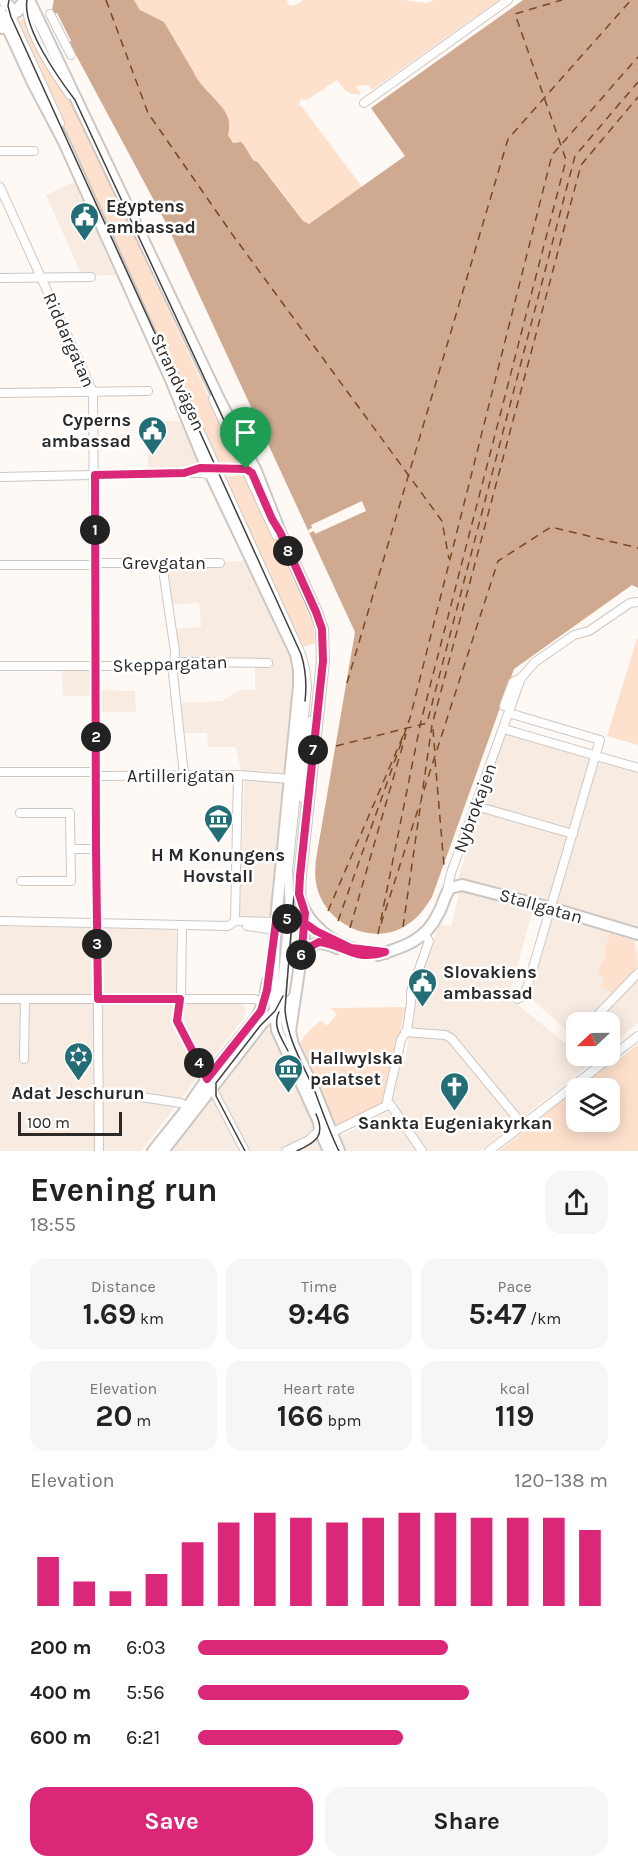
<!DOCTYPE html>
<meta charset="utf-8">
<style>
:root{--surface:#fff;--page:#f6f6f6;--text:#222;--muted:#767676;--accent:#db2777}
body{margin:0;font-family:Karla,sans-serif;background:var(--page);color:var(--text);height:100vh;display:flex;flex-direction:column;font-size:22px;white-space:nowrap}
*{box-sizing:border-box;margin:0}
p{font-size:20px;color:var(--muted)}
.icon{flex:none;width:33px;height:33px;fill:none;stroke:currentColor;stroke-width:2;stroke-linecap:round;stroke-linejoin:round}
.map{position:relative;height:1151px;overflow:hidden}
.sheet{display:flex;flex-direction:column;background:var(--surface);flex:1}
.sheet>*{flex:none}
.needle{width:39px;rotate:248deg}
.fabs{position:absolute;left:566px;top:1012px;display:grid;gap:12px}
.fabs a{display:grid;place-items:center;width:54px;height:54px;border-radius:12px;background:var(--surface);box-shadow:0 3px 15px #0003;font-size:30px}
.scale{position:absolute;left:18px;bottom:15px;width:104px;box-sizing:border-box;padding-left:6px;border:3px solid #2b2928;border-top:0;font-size:16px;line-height:21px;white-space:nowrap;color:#2b2928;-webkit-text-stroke:4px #fff;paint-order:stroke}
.pin{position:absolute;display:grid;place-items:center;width:51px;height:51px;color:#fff;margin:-62px -26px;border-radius:50% 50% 50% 0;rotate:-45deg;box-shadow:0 0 6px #0007}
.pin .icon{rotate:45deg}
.km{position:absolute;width:30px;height:30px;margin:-15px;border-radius:50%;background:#222;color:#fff;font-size:16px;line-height:30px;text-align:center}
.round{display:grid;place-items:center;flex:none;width:63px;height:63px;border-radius:18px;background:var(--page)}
.overview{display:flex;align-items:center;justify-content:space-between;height:102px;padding:0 30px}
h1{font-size:33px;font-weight:700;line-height:45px}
.figures{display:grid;grid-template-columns:repeat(3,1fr);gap:9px;height:102px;padding:6px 30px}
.figures div{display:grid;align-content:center;border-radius:15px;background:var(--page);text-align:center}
.figures b{font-size:30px;font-weight:700}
.figures small{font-size:16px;font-weight:400}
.figures p{font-size:16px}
.chart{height:168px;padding:12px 30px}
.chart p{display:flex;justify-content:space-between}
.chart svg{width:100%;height:108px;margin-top:6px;stroke:var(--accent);stroke-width:6}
.primary-button{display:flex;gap:12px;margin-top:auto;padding:12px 30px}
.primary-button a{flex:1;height:69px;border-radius:18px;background:var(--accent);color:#fff;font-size:24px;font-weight:700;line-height:69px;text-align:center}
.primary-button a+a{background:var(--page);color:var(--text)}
ul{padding:0 30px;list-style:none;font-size:20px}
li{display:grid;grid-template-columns:96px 72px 1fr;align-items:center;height:45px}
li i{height:15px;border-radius:8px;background:var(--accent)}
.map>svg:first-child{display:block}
.built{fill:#f8ebe2}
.green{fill:#fee1cd;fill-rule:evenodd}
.water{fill:#cfaa91}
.pier{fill:#fff9f5}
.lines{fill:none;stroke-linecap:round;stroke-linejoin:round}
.ferry{stroke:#794822;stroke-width:1.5;stroke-dasharray:8 6;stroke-linecap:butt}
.street-casing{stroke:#cdc7c3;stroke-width:10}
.secondary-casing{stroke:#cdc7c3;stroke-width:14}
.street{stroke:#fff;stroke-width:8}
.secondary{stroke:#fff;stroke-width:10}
.tram{stroke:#42403e;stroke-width:1.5}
.route-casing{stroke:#fff;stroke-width:12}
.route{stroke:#db2777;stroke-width:8}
.labels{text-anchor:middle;stroke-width:5;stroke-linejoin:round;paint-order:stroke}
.poi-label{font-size:18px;font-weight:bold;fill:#2b2928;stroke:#fff;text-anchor:start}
.street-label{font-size:18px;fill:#2b2928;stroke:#fff}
</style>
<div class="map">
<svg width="638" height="1151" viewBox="0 0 638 1151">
<rect width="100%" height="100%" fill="#fff9f5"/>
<g class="built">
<path d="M74,182L116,275L82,276L46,195Z"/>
<path d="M147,421H184L208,476L148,478Z"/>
<path d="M247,561L292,657L294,673L286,768L271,915L264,918H240L244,780L235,747H208L207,733H181L178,703L222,701L239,690H255V663L174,664L173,629L201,627L199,603L169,605L163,563Z"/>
<path d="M96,667V690L135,691L136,712H97L96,696H63L62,668Z"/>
<path d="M505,732L592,760L548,905L458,878Z"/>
<path d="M595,761L638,773V929L555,907Z"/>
<path d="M460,889L534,906L508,1000L519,1006L568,1045L576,1052V1056H580L588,1064L579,1073L480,1151H345L339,1137L389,1111L400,1060H405L409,1037H412V1012L415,990L439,924L451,926Z"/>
<path d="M552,916L635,940L638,951V1023L609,1047V1023H576V1036L571,1034L529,997Z"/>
<path d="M0,926L176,930L177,1003L243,1004L246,1008L243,1019L141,1151H0Z"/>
<path d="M268,1030L274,1033L316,1122L325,1151H171L263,1032Z"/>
</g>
<g class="green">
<path d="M134,0H286L290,6L298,4L303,0H403L427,3L435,0H499L372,90L368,85L356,86L361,94C349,96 344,90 337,80L307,100L301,99L299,105L303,108L362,187L309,224L303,221L259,162L253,160L244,145L233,144L228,135L231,127L219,103L197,80L151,16L140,10Z"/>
<path d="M26,17L70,98L240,465H217L16,22Z"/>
<path d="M240,475L245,477L266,520L269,523L314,627L316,643L302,647L225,479V477Z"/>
<path d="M637,638L638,639V745L607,736Z"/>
<path d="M610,933L633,941L638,965L613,993L601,987C606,977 603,979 598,972L603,960L606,958L604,951Z"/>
<path d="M406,1007L400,1031L402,1033L382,1103L335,1128L298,1046L305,1035L321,1020L327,1026L337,1014L331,1008Z"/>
<path d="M638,1044V1151H499L597,1072L619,1059ZM576,1089H609V1122H576Z"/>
</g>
<path class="water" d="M54,0H134L140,10L164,22L193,71C202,94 237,108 228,135L233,143L241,142L244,145L253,160L258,162L303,221L309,224L405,156L371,108L523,0H638V588L632,585L514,669L432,897C426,906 420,916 411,922C379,948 330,928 318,891C312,873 317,854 320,836L355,632L165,221L69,42L71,41L57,13L54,14L52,10Z"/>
<path class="pier" d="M362,501L366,511L315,534L314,531L309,533L308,530L312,528L311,525Z"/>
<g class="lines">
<g class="ferry">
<path d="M106,0L148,113L232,234L442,521L449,559"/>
<path d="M347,683L508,139L631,0"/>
<path d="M433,729L435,754"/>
<path d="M336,746L427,723L575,156L638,82"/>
<path d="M435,759L444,866"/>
<path d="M424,790L498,561L551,527L638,548"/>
<path d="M328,911L403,736"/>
<path d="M338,921L410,718L552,155L638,57"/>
<path d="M381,924L420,803"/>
<path d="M403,927L432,725L581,165L638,97"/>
<path d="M350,928L406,734"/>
<path d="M378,934L421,721L566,160L515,14L562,0"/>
</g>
<defs>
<g id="street">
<path d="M27,0C23,26 55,74 70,95"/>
<path d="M10,14L60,123"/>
<path d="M50,14L71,55"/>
<path d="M364,103L508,0"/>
<path d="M0,151H34"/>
<path d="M0,187L93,392L99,1151"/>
<path d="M0,278L91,277"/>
<path d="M173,372L301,654L305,668L307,687L288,870L290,910L279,1011"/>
<path d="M0,393L148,391"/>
<path d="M213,399L276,535"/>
<path d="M215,469L248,470"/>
<path d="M0,477L184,473H202L213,476"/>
<path d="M162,563L175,652L173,673L184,775"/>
<path d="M0,565H88L102,563H220"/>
<path d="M0,666H167L183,662L268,663"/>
<path d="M504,706L513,682L521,678"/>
<path d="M509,713L600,740L527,988L521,997L517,999"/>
<path d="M504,729L638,768"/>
<path d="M0,772H90L102,776L238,775L291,779"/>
<path d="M303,798L311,721"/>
<path d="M476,806L573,834"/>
<path d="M20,813H70L71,881H21"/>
<path d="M71,849H96"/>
<path d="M447,891L451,873L521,678L535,662L574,635L589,631L630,603L638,602"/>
<path d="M0,921L228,926L235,921L276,922"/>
<path d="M235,921L238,775"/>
<path d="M182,926L181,995L177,1021L245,1151"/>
<path d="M247,926L275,930"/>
<path d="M0,999H254L264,1003"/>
<path d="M285,1001V1019L288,1031"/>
<path d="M590,1023L638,973"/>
<path d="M405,1032L445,1035L451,1038L522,1124"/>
<path d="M573,1041L576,1038"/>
<path d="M24,1059L25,999"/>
<path d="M141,1097L181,1103L187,1106"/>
<path d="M386,1106L401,1040L407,1030L411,1003V992L429,941L424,934"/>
<path d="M331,1133L390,1104L422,1151"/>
<path d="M286,1151L309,1140L320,1130"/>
<path d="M489,1151L638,1036"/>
</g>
<g id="secondary">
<path d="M3,0L13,10L18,11"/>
<path d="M29,0L218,397L256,471L280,532L316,612L322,629L323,661L300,876C299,884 299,892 300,899C307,924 333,944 357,950C366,952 376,951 385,953"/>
<path d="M0,11L33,83L64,142L172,382L203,458L296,654L299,670V686L275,930L273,990L277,1030L319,1122L320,1130L329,1151"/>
<path d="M2,28L25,0"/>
<path d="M305,913L304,937L290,1031L293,1045L313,1087L339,1151"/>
<path d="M276,922C290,917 297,917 309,926"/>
<path d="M378,955C404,947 426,940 438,914C443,906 444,896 450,888L462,885L551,908L638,934"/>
<path d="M301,960C311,940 318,940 337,948"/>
<path d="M153,1151L185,1111L207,1079L257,1017L264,1003L268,981"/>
<path d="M163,1151L260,1026C270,1014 283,1008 294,998"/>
</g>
</defs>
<use href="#street" class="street-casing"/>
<use href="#secondary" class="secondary-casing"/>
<use href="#street" class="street"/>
<use href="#secondary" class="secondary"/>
<g class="tram">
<path d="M9,0L8,6L11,17L301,654C306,670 307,684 305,701"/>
<path d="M27,0C22,27 59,79 75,100L249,474L317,628L319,655L296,869L285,1009C287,1038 302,1063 314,1089C322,1110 329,1131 339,1151"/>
<path d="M279,1012C272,1026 282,1039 288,1051"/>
<path d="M245,1151L216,1096V1083L260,1026L275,1011L283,996"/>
<path d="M297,1151C316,1142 326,1136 316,1114"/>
</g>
</g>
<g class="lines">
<defs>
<path id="route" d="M246,469L200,468L184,473L95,475L96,849L98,999H180L177,1021L207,1079L261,1011L267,990L276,922C296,916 300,919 316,931L351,948L385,952C354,962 346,945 319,942L308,948L301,960L305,913L299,894L300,876L323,661L322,629L316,612L280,532L272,519L252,473L246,469"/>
</defs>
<use href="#route" class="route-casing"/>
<use href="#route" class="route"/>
</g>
<defs>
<symbol id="civic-pin" viewBox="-11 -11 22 30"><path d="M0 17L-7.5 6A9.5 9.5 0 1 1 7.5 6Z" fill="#236d76" stroke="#fff"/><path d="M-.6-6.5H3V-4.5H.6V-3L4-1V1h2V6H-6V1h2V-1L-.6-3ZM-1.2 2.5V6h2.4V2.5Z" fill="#fff"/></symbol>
<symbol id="museum-pin" viewBox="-11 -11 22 30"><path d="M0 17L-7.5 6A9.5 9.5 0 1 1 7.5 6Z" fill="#236d76" stroke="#fff"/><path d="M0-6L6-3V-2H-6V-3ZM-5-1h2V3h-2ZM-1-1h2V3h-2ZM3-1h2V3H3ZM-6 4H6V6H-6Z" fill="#fff"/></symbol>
<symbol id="synagogue-pin" viewBox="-11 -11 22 30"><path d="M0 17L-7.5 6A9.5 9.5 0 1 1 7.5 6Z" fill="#236d76" stroke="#fff"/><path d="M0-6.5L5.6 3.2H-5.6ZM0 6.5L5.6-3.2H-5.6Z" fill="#fff"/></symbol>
<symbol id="church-pin" viewBox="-11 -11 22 30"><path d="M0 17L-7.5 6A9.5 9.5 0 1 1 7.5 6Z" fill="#236d76" stroke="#fff"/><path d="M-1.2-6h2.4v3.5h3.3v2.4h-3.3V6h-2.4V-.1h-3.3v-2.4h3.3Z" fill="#fff"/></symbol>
</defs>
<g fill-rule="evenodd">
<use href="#civic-pin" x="68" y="200" width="33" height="45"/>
<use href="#civic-pin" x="136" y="414" width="33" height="45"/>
<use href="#museum-pin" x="202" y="802" width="33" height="45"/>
<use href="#civic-pin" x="406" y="966" width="33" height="45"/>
<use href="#synagogue-pin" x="62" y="1040" width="33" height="45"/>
<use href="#museum-pin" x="272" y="1052" width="33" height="45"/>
<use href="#church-pin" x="438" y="1070" width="33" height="45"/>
</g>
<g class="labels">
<g class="poi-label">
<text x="106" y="212">Egyptens<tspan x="106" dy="21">ambassad</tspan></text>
<text x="131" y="426" text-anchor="end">Cyperns<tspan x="131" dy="21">ambassad</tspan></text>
<text x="218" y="861" text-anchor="middle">H M Konungens<tspan x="218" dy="21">Hovstall</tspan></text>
<text x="443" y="978">Slovakiens<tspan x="443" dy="21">ambassad</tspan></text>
<text x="310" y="1064">Hallwylska<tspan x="310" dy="21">palatset</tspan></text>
<text x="78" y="1099" text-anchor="middle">Adat Jeschurun</text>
<text x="455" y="1129" text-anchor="middle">Sankta Eugeniakyrkan</text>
</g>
<g class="street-label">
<text transform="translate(69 340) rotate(66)" y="6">Riddargatan</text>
<text transform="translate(178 382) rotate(65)" y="6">Strandvägen</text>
<text x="164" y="569">Grevgatan</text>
<text transform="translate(170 664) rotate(-2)" y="6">Skeppargatan</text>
<text x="181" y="782">Artillerigatan</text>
<text transform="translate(475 808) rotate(-70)" y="6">Nybrokajen</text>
<text transform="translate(541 906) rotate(16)" y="6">Stallgatan</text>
</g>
</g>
</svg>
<div class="fabs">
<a><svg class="needle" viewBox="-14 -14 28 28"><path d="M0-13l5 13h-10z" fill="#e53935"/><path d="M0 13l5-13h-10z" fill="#767676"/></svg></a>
<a><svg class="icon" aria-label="layers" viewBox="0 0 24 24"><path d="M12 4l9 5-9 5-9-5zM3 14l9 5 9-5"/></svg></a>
</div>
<div class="scale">100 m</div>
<div class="pin" style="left:246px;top:469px;background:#1e9e55"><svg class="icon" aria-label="arrive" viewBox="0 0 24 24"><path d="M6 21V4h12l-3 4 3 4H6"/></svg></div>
<b class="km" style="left:95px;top:530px">1</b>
<b class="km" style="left:96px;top:737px">2</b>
<b class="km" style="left:97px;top:944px">3</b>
<b class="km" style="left:199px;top:1063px">4</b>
<b class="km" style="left:287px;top:919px">5</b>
<b class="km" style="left:301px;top:955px">6</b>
<b class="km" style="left:313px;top:750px">7</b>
<b class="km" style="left:288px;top:551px">8</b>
</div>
<section class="sheet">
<div class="overview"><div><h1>Evening run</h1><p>18:55</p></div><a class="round"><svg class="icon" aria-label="share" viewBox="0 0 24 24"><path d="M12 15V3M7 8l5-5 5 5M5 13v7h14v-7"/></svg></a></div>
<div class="figures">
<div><p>Distance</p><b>1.69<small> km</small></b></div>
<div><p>Time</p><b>9:46</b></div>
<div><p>Pace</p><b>5:47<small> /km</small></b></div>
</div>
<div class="figures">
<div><p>Elevation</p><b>20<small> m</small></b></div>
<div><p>Heart rate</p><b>166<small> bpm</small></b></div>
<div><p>kcal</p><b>119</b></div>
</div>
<div class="chart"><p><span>Elevation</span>120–138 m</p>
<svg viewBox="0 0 160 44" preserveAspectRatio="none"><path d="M5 44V24M15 44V34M25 44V38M35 44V31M45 44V18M55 44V10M65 44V6M75 44V8M85 44V10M95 44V8M105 44V6M115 44V6M125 44V8M135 44V8M145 44V8M155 44V13"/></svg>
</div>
<ul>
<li><b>200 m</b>6:03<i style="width:61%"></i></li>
<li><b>400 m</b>5:56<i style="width:66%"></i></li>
<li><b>600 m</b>6:21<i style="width:50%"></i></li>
</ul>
<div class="primary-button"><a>Save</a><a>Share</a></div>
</section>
